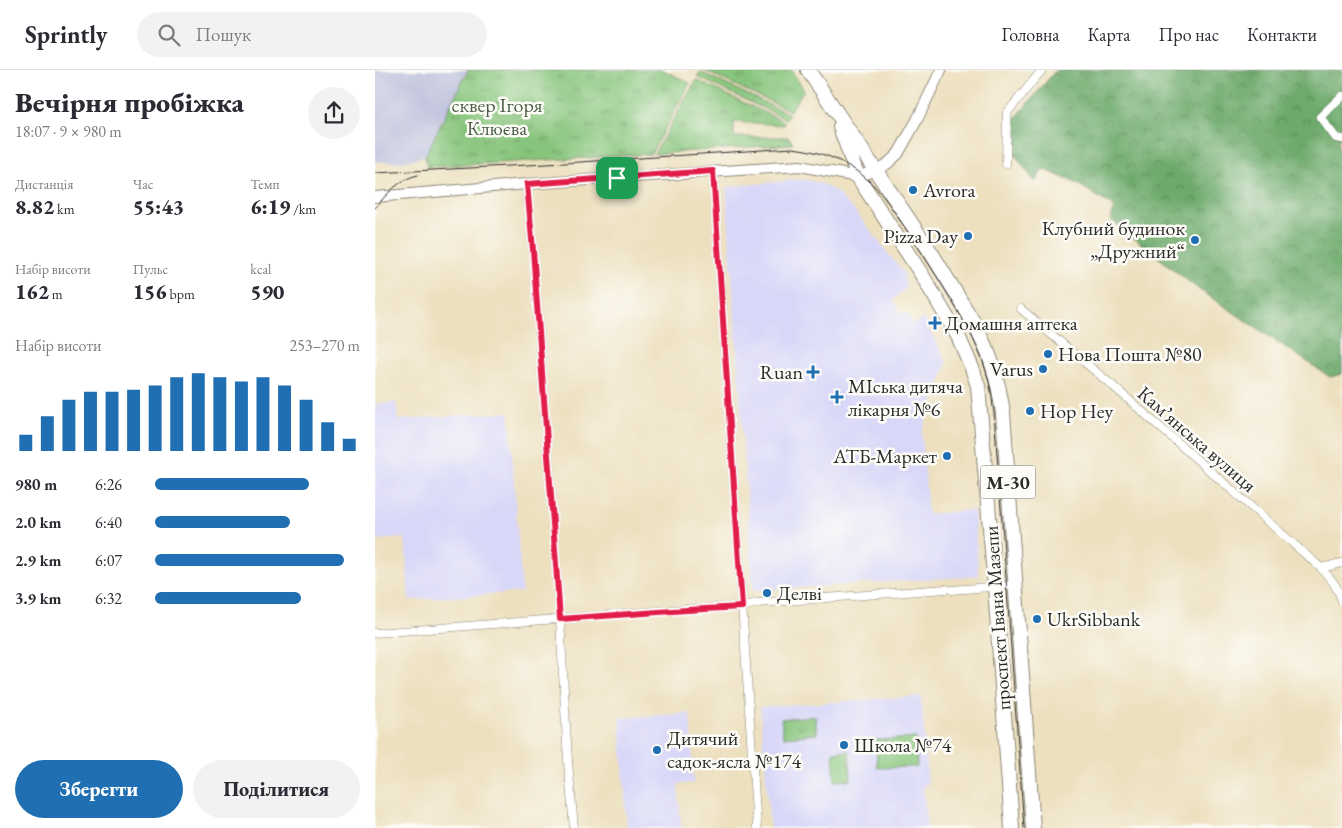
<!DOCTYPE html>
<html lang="uk">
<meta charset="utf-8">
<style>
:root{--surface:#fff;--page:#f2f2f3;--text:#2b2b33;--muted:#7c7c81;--line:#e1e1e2;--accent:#1f6fb2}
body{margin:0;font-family:"EB Garamond",serif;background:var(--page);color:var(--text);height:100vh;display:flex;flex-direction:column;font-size:19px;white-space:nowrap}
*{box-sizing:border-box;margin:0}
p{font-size:16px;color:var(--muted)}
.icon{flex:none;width:28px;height:28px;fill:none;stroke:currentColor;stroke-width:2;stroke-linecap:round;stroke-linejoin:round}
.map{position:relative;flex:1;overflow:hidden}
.details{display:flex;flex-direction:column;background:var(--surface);width:375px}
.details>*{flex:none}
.pin{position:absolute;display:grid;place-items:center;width:42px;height:42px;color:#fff;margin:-21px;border-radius:10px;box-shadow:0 2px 8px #0006}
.round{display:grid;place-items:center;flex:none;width:52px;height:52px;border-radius:26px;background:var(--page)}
.head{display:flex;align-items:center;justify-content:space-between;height:85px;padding:0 15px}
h1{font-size:28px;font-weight:800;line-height:38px}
.stats{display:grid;grid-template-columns:repeat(3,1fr);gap:8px;height:85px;padding:5px 15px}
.stats div{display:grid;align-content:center}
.stats b{font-size:21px;font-weight:800}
.stats small{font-size:14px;font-weight:400}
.stats p{font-size:14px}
.chart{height:140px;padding:10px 15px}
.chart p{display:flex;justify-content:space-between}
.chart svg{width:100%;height:90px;margin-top:5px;stroke:var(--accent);stroke-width:6}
.primary-button{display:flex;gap:10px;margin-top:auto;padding:10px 15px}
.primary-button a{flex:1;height:58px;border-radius:30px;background:var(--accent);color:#fff;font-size:20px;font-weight:800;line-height:58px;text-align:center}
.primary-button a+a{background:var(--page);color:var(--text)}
ul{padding:0 15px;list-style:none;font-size:16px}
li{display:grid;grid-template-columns:80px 60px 1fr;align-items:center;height:38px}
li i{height:12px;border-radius:6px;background:var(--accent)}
header{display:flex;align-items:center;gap:30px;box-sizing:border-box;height:70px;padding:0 25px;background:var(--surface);border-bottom:1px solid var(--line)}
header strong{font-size:24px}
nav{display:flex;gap:28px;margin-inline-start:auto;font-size:18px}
.search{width:350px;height:45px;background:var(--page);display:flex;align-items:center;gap:12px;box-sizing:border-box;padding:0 18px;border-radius:28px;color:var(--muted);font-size:19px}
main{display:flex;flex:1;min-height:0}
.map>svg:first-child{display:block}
.built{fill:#d8d7f8}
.industrial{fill:#bfc2dd}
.green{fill:#87c57c;stroke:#597854}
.forest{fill:url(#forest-crowns);stroke:#4c6a4c}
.park{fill:url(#park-tufts);stroke:#597854}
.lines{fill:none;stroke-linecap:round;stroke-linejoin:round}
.street-casing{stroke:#8c8675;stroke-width:9}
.secondary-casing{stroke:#8c8675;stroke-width:12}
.highway-casing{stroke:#8c8675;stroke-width:16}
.street{stroke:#fff;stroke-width:8}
.secondary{stroke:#fff;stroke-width:10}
.highway{stroke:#fff;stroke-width:14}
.tram{stroke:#2b2b2b;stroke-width:1}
.route-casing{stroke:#fff;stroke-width:10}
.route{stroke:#e11d48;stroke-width:6}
.poi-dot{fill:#1f6fb2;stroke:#fdfcf7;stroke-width:2}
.labels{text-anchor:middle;stroke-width:5;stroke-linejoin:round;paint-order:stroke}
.shield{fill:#fdfcf7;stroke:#6a6a68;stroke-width:1}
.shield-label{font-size:19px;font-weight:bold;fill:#2b2b2b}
.park-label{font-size:20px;fill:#4b6147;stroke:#fdfcf7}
.poi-label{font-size:20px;fill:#2b2b2b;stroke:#fdfcf7;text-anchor:start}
.street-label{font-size:20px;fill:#2b2b2b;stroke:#fdfcf7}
</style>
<header>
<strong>Sprintly</strong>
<div class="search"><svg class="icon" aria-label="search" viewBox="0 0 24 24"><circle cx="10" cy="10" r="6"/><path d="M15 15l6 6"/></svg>Пошук</div>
<nav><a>Головна</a><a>Карта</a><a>Про нас</a><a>Контакти</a></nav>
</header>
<main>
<section class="details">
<div class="head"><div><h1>Вечірня пробіжка</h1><p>18:07 · 9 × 980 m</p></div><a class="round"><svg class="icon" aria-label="share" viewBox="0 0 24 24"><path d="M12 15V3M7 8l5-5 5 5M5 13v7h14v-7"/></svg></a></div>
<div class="stats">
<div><p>Дистанція</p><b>8.82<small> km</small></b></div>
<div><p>Час</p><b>55:43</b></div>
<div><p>Темп</p><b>6:19<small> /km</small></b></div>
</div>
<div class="stats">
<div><p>Набір висоти</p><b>162<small> m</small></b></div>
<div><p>Пульс</p><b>156<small> bpm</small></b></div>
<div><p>kcal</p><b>590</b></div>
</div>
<div class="chart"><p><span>Набір висоти</span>253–270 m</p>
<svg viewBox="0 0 160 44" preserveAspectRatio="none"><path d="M5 44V36M15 44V27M25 44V19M35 44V15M45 44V15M55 44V14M65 44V12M75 44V8M85 44V6M95 44V8M105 44V10M115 44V8M125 44V12M135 44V19M145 44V30M155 44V38"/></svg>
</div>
<ul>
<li><b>980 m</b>6:26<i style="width:75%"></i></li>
<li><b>2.0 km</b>6:40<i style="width:66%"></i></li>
<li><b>2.9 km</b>6:07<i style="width:92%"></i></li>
<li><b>3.9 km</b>6:32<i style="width:71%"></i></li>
</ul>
<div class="primary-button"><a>Зберегти</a><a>Поділитися</a></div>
</section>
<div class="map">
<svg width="967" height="758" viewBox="0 0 967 758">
<defs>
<pattern id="forest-crowns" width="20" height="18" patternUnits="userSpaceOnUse" patternTransform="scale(1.25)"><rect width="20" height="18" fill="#6daa6c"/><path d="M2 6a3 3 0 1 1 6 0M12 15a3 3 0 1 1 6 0" fill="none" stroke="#5a8b59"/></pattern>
<pattern id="park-tufts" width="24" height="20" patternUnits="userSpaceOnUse" patternTransform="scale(1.25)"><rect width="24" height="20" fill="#87c57c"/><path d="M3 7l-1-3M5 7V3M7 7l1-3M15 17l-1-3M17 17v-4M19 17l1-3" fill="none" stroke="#6fa066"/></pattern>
</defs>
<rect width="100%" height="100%" fill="#fdfcf7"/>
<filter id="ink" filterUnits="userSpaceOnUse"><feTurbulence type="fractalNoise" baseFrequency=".02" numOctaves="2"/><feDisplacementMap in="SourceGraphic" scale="10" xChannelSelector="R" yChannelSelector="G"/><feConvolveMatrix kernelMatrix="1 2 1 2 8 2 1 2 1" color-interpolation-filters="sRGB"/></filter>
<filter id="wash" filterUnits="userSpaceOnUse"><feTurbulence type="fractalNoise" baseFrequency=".0096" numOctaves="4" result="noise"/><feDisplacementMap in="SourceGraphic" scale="20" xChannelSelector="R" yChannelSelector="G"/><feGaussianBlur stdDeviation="1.12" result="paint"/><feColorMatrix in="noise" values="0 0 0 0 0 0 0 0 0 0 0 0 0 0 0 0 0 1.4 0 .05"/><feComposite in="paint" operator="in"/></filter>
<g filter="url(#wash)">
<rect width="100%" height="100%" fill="#ede0bf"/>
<g class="built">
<path d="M420,110H433L447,114L461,122L479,140L529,203L531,219L518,230L527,245L532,243L538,254L548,248L572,292L547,362L553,444L599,440L604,506L378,521L351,117Z"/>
<path d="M21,332L23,350L134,342L147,522L34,530L30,468L0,470V334Z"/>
<path d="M546,626L553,713L548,716L552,758H395L385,637Z"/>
<path d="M315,643L319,713L303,714L306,758H252L245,648Z"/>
</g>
<path class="industrial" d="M0,0H97L50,86L28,92H0Z"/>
<g class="green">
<path d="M325,2L414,44L411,49L322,7Z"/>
<path d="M541,668L542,697L502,698L501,670Z"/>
<path d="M474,681L476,710L460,711L458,682Z"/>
</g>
<path class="forest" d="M681,0H967V61L962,77L967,78V304L955,307L822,218L736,150L739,137L703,114L668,99L660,112L637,81L639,50Z"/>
<g class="park">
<path d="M93,0H288L315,13L276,84L52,97L50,86Z"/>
<path d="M328,0H416L429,20L415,41Z"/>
<path d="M321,10L410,52L409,55L359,52V67H414L418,74L279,84Z"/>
<path d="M440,646L442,664L408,667L406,649Z"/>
</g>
</g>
<g filter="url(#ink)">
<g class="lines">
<defs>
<g id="street">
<path d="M967,26L945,47L961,68L967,69"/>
<path d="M631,94L632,43L667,0"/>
<path d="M338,101L382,758"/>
<path d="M152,114L158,180L185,549L193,692L199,758"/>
<path d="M646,239L738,316L946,498C956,509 963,517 967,531"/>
<path d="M946,498L967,493"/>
<path d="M577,520L640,515"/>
<path d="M0,563L312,539L367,537L383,533L571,519"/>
</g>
<path id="secondary" d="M0,127L152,114L425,96L483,107L501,100L512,94L523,84L542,50L566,0"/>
<g id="highway">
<path d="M433,0L557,184L600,255L614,285L619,300L624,320L628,342L658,758"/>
<path d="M465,57L483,107L547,205L583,266L597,298L603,316L620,517L637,758"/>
</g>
</defs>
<use href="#street" class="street-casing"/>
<use href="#secondary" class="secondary-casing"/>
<use href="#highway" class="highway-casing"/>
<use href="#street" class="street"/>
<use href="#secondary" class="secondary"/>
<use href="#highway" class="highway"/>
<g class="tram">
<path d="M0,103L190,93L417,78C444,81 466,89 487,105C508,121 520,144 535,165C549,186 563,208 576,229C592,256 607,282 614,312C617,322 617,333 619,343L649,758"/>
<path d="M0,138C12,124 24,109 43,105"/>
</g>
</g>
</g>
<g class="lines" filter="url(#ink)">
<defs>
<path id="route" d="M338,101L367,537L312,540L185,549L158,180L152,114Z"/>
</defs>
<use href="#route" class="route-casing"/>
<use href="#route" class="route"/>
</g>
<g class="poi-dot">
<circle cx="538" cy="120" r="5"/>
<circle cx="593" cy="166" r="5"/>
<circle cx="820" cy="170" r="5"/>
<path d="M557.5 245.5h5v5h5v5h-5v5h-5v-5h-5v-5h5z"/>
<circle cx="673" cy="284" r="5"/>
<circle cx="668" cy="299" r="5"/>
<path d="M435.5 294.5h5v5h5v5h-5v5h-5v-5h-5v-5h5z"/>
<path d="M459.5 319.5h5v5h5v5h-5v5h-5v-5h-5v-5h5z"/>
<circle cx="655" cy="341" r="5"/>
<circle cx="572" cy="386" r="5"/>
<circle cx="392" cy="523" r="5"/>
<circle cx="662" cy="549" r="5"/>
<circle cx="469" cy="675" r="5"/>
<circle cx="282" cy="680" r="5"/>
</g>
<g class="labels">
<rect class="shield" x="605.5" y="395.5" width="55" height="33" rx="4"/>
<g class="shield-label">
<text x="633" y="419">М-30</text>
</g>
<g class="park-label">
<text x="122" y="42">сквер Ігоря<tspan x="122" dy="23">Клюєва</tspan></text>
</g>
<g class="poi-label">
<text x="548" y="127">Avrora</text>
<text x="810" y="165" text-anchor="end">Клубний будинок<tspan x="810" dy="23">„Дружний“</tspan></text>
<text x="583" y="173" text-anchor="end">Pizza Day</text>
<text x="570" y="260">Домашня аптека</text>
<text x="683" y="291">Нова Пошта №80</text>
<text x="658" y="306" text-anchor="end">Varus</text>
<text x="428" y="309" text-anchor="end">Ruan</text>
<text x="473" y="323">МІська дитяча<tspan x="473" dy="23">лікарня №6</tspan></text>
<text x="665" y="348">Hop Hey</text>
<text x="562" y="393" text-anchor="end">АТБ-Маркет</text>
<text x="402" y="530">Делві</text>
<text x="672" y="556">UkrSibbank</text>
<text x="292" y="675">Дитячий<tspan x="292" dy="23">садок-ясла №174</tspan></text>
<text x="479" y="682">Школа №74</text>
</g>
<g class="street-label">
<text transform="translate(822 369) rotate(41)" y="7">Камʼянська вулиця</text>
<text transform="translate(622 548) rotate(-94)" y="7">проспект Івана Мазепи</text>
</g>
</g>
</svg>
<div class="pin" style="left:242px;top:108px;background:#1e9e55"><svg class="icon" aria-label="arrive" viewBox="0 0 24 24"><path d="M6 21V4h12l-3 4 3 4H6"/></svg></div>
</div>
</main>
